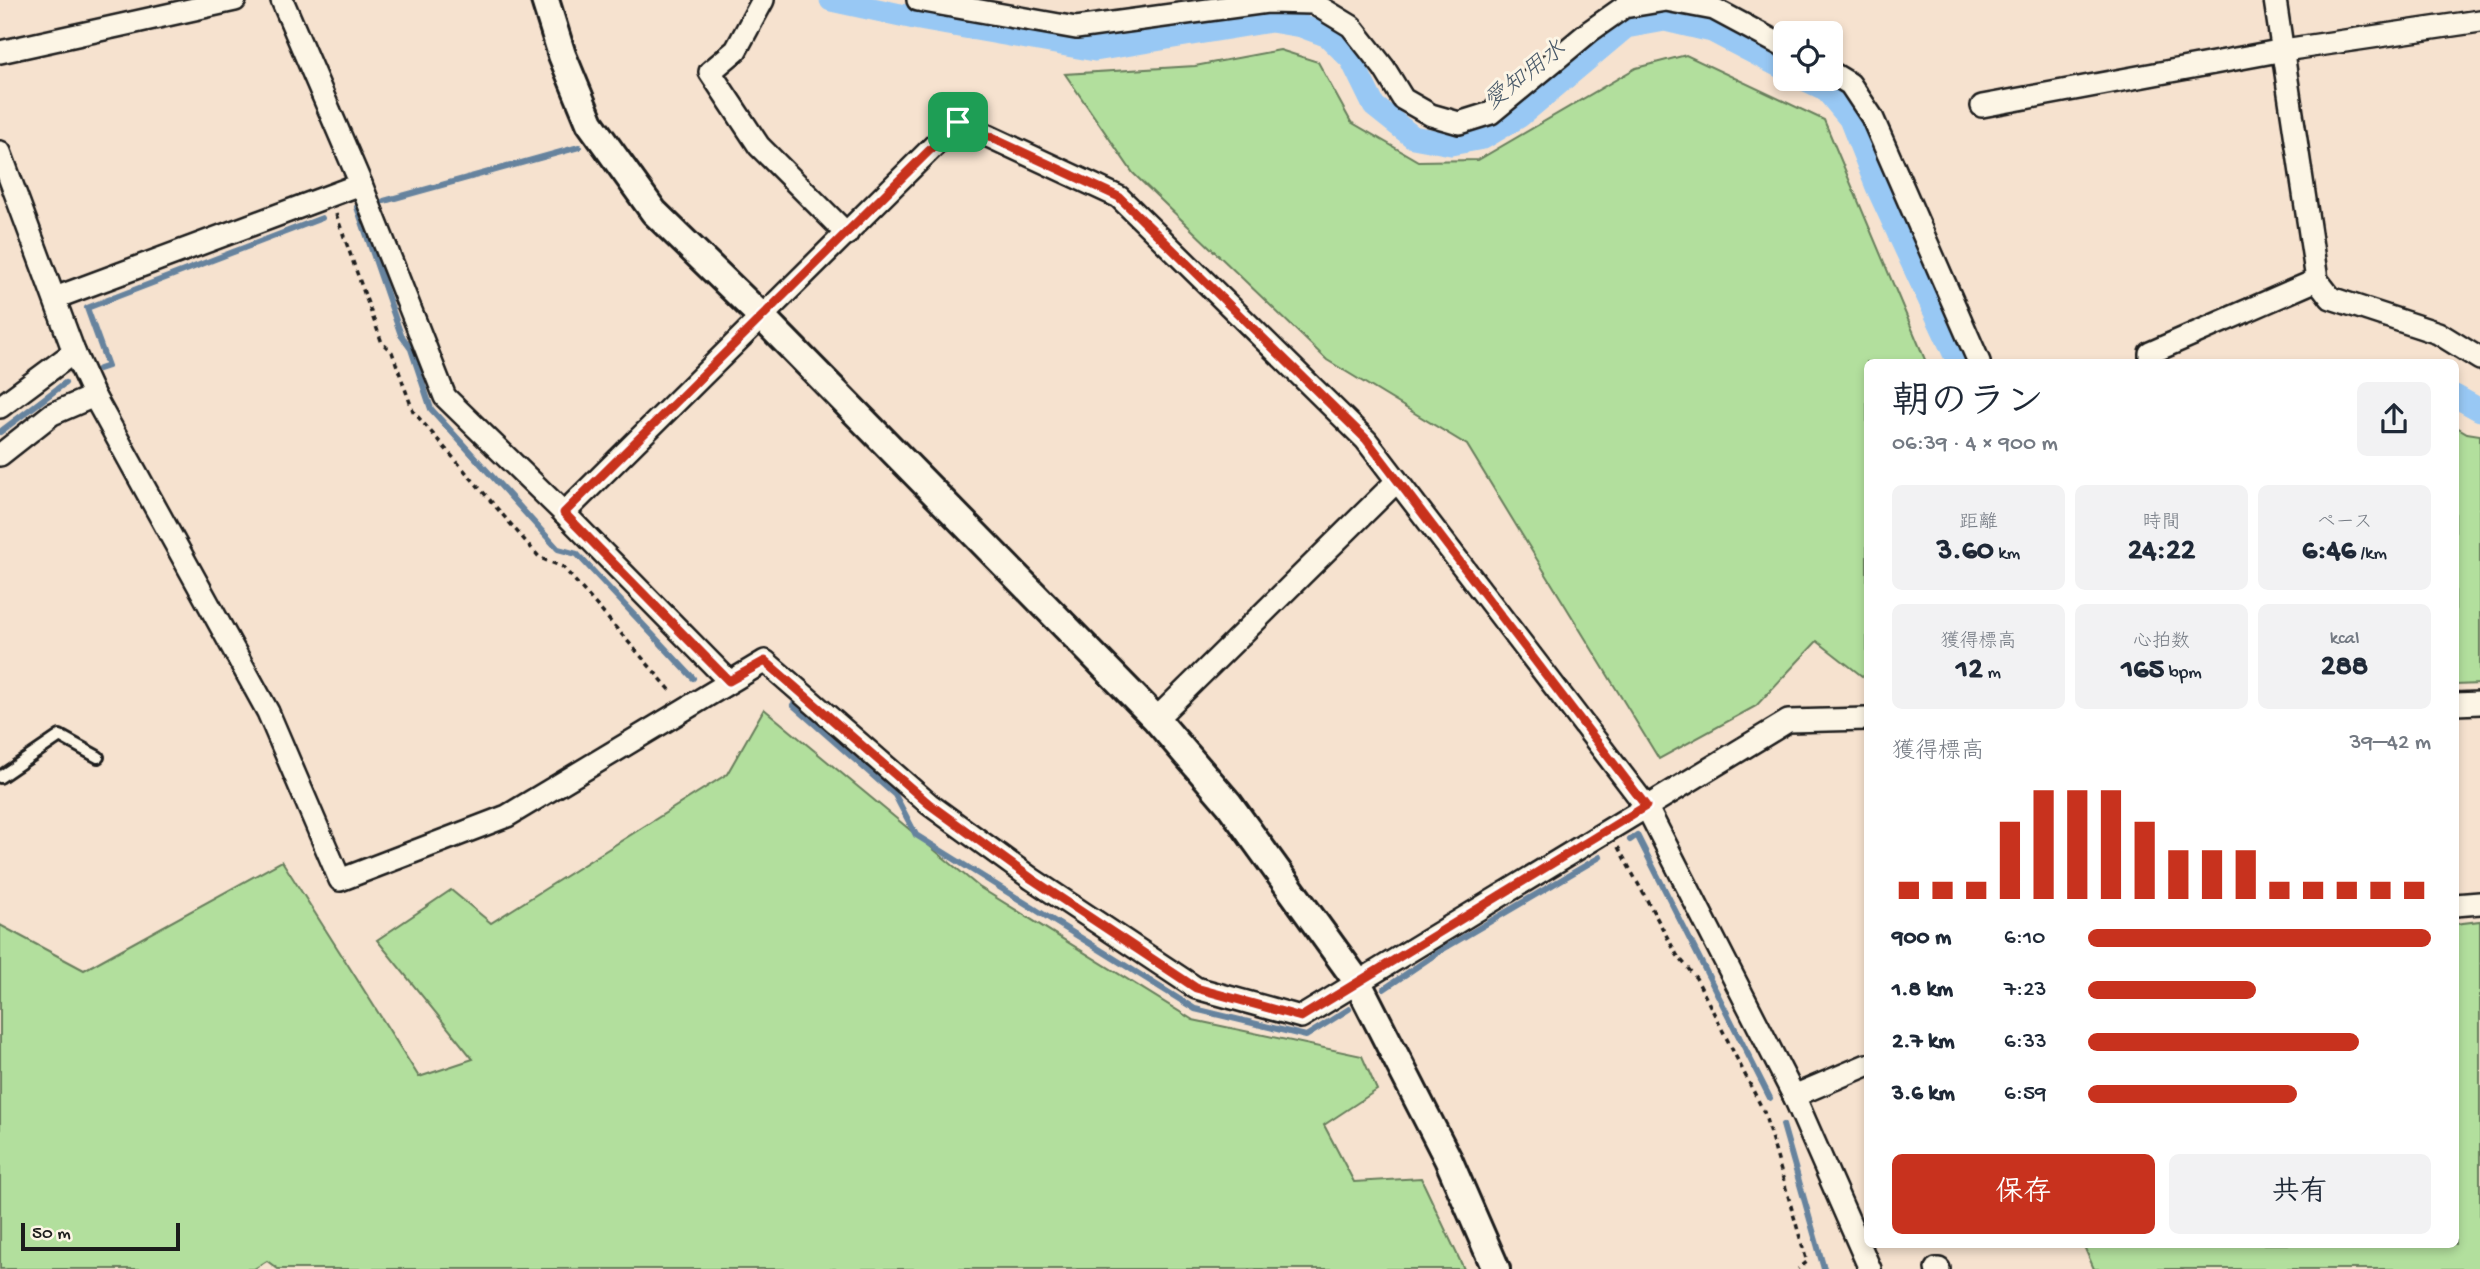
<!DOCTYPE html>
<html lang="ja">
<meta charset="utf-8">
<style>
:root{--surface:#fff;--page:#f2f2f3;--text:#1f2937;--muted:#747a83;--accent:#c8321e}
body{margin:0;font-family:"Gochi Hand","Klee One",sans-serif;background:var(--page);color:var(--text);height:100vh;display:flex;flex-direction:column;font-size:26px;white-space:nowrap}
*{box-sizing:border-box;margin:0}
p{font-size:23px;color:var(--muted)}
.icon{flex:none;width:38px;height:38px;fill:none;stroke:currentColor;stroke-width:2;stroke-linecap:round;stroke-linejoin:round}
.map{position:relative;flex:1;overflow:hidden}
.drawer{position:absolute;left:1864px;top:359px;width:595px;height:889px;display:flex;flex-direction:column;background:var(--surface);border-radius:10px;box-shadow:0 4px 10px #0003}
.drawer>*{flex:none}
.controls{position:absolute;left:1773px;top:21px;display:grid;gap:14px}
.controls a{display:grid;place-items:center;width:70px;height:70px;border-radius:10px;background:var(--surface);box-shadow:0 4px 10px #0003;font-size:35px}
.scale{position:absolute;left:21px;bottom:18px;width:159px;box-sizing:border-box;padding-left:7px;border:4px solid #1c1c1c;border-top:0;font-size:19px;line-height:24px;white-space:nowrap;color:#1c1c1c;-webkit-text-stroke:5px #fcf5e5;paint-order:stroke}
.pin{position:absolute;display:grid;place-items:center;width:60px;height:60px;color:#fff;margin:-30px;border-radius:14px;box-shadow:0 4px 10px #0006}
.round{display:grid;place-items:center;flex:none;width:74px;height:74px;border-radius:10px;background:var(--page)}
.overview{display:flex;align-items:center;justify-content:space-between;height:119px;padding:0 28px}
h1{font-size:38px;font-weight:700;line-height:52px}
.figures{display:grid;grid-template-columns:repeat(3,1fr);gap:10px;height:119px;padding:7px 28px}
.figures div{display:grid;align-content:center;border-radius:10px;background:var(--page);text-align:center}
.figures b{font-size:30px;font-weight:700}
.figures small{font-size:19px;font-weight:400}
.figures p{font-size:19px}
.chart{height:196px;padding:14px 28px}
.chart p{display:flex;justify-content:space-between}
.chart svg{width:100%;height:126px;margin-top:7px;stroke:var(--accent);stroke-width:6}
.button{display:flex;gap:14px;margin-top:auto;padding:14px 28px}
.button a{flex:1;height:80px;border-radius:10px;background:var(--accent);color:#fff;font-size:28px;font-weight:700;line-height:80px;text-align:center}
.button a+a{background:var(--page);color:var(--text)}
ul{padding:0 28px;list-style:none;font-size:23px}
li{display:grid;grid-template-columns:112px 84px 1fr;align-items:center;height:52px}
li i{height:18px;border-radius:9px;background:var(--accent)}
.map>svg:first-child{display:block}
.green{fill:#b2df9d;stroke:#677e5c;stroke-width:2}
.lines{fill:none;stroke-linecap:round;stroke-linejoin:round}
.stream{stroke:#66839e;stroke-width:6}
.canal{stroke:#98c8f4;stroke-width:23}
.service-casing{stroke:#1c1c1c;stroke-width:16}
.minor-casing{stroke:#1c1c1c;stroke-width:26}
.tertiary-casing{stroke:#1c1c1c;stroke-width:32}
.path{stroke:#1c1c1c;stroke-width:3.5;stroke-dasharray:5 5;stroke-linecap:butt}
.service{stroke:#fcf5e5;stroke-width:10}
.minor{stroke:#fcf5e5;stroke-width:21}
.tertiary{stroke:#fcf5e5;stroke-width:26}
.route-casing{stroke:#fff;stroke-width:14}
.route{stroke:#c8321e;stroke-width:9}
.labels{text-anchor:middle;stroke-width:6;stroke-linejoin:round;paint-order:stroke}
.water-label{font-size:24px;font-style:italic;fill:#475868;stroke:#fcf5e5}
</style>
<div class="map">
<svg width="2480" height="1269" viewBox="0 0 2480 1269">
<rect width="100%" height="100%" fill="#f6e2cf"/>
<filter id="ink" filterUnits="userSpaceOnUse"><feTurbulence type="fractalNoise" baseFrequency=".0143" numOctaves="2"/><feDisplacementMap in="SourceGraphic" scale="14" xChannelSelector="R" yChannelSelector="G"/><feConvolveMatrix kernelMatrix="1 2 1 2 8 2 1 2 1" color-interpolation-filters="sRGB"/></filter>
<g filter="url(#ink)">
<g class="green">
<path d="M1280,50L1318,62L1351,122L1418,161L1478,160L1636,68L1686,55L1824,120L1926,362H1867V680L1817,641L1756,706L1659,759L1467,445L1327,360L1133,173L1065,74L1195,66Z"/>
<path d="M2455,426L2467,433L2480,435V684L2455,685Z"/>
<path d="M764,709L979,887L1193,1020L1362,1056L1377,1090L1324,1125L1354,1182L1421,1178L1464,1269H278L267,1261L254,1269H0V925L84,970L282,861L419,1077L473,1059L377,940L451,890L491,923L727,774Z"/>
<path d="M2480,921V1269H2094L2083,1244H2455V924Z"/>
</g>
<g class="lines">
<g class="stream">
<path d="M384,201L579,147"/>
<path d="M357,207L401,335L411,349L431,409L558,549L577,554L693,678"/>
<path d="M99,369L108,366L87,308L322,218"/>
<path d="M0,432L65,383"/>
<path d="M793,705L895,795L916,835L1195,1009L1306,1036L1349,1009"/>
<path d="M1630,840L1637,835L1770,1098"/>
<path d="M1384,989L1440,951L1600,857"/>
<path d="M1783,1125L1824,1269"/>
</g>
<g class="canal">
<path d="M831,0L919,19L1095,50L1271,21L1301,26L1328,36L1351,59L1374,106L1413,137L1451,144L1483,138L1520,116L1626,27L1665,20L1712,31L1785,69"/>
<path d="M1804,79L1825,89L1850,119L1877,187L1958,362"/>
<path d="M2455,396L2480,410"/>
</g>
<defs>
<path id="service" d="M0,777L60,736L98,757"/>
<g id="minor">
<path d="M282,0L361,184L445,397L564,513L729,681"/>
<path d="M763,0L736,50L710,72L759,146L847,234"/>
<path d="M918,0L1076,28L1267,2L1313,3L1351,26L1384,68L1403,99L1431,115L1459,123L1491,113L1590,31L1624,7L1666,0L1714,9L1785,47"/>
<path d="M2275,0L2317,280L2331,298L2438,333L2480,359"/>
<path d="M0,52L235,0"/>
<path d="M1830,72L1850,84L1872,117L1979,362"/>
<path d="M1982,106L2284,50L2480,21"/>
<path d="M0,152L74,352L94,396L268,712L340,880L507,816L765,661L929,804L1032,879L1196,988L1301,1017L1788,721L1867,719"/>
<path d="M55,298L361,184"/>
<path d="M2150,362V353L2317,280"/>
<path d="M0,407L74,352"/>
<path d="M0,455L52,414L94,396"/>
<path d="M564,513L958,122L1119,197L1366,440L1646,806L1794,1096L1870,1269"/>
<path d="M2455,704L2480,703"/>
<path d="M1156,719L1397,481"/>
<path d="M2455,905L2480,903"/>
<path d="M1794,1096L1867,1065"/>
<path d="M1936,1269H1939"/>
</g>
<path id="tertiary" d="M545,0L562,55L590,123L654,212L762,317L1156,719L1229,804L1357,981L1448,1159L1496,1269"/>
</defs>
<use href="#service" class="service-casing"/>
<use href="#minor" class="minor-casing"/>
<use href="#tertiary" class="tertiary-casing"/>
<g class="path">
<path d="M336,214L382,343L392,352L413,411L540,558L563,567L672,692"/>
<path d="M1618,847L1677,955L1696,978L1764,1112L1807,1262L1798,1269"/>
</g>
<use href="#service" class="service"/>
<use href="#minor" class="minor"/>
<use href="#tertiary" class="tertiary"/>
</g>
</g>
<g class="lines" filter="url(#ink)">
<defs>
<path id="route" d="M958,122L1119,197L1366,439L1646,806L1301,1017L1196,988L1032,879L929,804L765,661L729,681L564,513Z"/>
</defs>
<use href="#route" class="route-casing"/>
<use href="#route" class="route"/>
</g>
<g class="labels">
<g class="water-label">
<text transform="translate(1524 74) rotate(-38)" y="8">愛知用水</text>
</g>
</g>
</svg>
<div class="controls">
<a><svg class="icon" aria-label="locate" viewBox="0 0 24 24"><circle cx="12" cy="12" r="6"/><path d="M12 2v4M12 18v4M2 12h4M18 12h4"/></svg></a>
</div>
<div class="scale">50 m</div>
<div class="pin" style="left:958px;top:122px;background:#1e9e55"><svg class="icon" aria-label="arrive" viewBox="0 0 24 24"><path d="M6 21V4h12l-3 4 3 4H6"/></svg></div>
<section class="drawer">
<div class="overview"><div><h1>朝のラン</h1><p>06:39 · 4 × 900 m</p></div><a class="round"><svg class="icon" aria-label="share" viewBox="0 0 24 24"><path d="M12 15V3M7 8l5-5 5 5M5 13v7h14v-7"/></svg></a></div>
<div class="figures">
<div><p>距離</p><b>3.60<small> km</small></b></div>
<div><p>時間</p><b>24:22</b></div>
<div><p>ペース</p><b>6:46<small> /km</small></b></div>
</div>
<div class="figures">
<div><p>獲得標高</p><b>12<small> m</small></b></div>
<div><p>心拍数</p><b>165<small> bpm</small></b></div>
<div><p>kcal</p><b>288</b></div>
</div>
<div class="chart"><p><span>獲得標高</span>39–42 m</p>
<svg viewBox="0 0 160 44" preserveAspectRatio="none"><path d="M5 44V38M15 44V38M25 44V38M35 44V17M45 44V6M55 44V6M65 44V6M75 44V17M85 44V27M95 44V27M105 44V27M115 44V38M125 44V38M135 44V38M145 44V38M155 44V38"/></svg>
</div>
<ul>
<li><b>900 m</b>6:10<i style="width:100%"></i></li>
<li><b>1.8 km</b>7:23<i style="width:49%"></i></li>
<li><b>2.7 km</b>6:33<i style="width:79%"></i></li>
<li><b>3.6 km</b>6:59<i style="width:61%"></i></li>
</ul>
<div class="button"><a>保存</a><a>共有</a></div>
</section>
</div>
